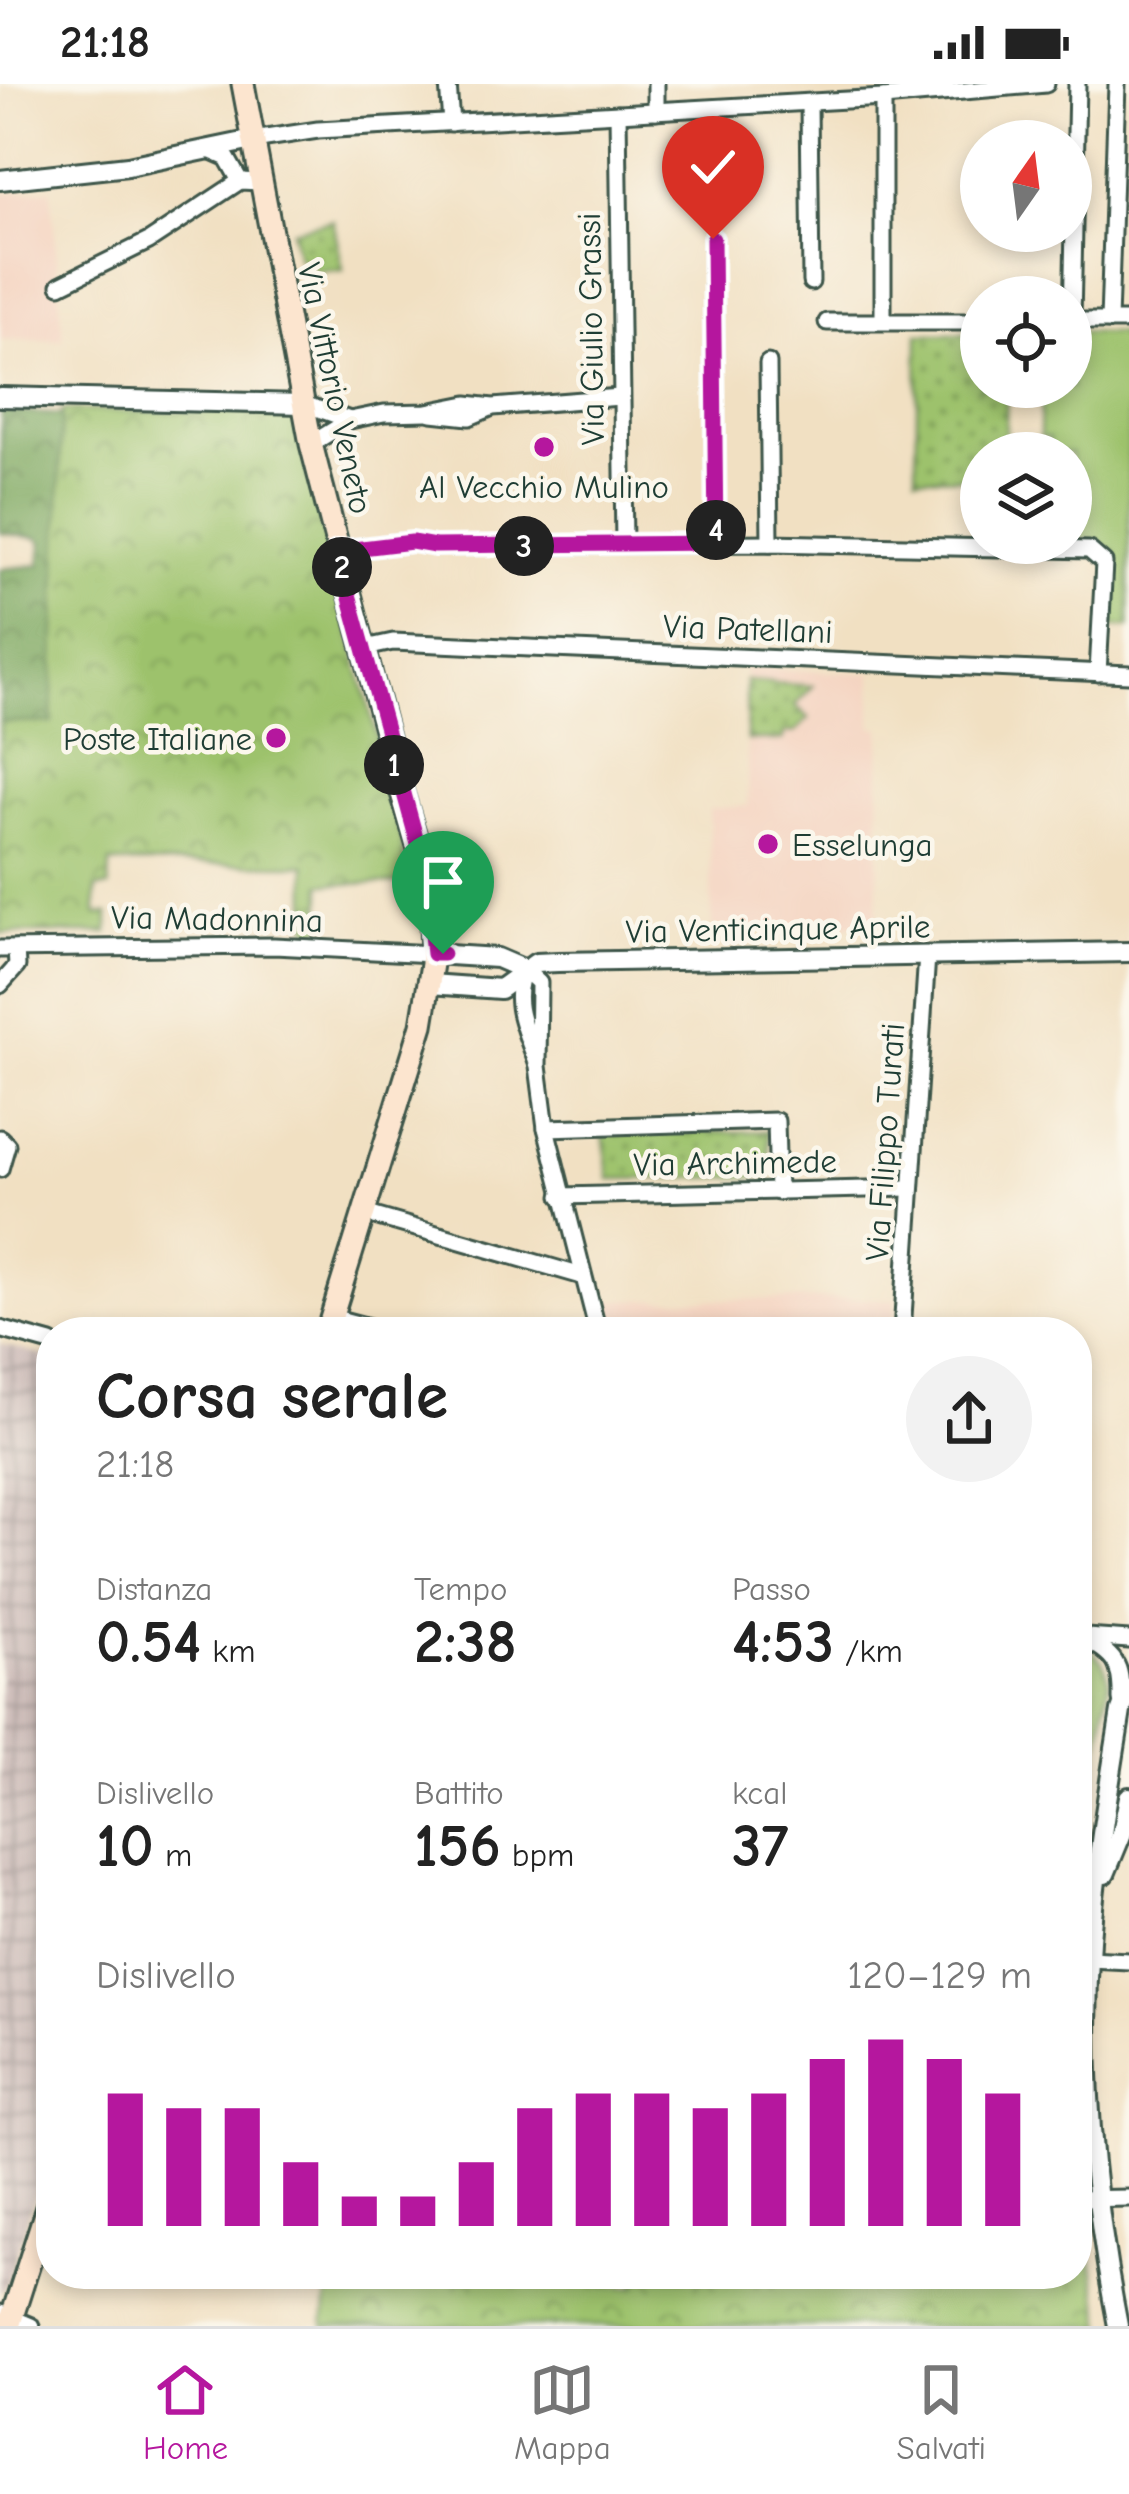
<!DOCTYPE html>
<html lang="it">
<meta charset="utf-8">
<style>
:root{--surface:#fff;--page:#f2f2f2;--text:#222;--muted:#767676;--line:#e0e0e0;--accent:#b5179e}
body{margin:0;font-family:"Comic Neue",sans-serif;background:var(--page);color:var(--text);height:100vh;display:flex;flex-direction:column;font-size:45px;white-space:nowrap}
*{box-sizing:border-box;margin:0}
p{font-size:39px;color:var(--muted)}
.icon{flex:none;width:66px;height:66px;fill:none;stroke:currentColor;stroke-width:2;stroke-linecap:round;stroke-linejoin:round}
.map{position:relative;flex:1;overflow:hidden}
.side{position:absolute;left:36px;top:1233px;width:1056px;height:972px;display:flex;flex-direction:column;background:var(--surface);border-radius:48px;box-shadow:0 6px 18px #0003}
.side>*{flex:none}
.needle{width:78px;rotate:14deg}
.tools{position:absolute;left:960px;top:36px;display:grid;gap:24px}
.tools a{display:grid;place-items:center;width:132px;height:132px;border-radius:50%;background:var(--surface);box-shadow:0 6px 18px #0003;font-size:60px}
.pin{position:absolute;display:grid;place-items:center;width:102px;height:102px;color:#fff;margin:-123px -51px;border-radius:50% 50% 50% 0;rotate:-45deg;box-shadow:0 0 12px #0007}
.pin .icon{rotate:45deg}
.km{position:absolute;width:60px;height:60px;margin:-30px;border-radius:50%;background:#222;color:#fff;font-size:33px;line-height:60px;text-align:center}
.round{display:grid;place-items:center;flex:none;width:126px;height:126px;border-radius:63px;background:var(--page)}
.headline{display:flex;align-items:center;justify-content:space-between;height:204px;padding:0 60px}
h1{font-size:66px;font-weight:600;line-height:90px}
.stats{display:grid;grid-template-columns:repeat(3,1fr);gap:18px;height:204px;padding:12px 60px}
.stats div{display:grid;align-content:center}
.stats b{font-size:60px;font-weight:600}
.stats small{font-size:33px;font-weight:400}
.stats p{font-size:33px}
.chart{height:336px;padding:24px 60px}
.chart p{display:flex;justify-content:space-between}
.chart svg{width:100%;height:216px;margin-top:12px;stroke:var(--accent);stroke-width:6}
.status{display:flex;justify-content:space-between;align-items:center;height:84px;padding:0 60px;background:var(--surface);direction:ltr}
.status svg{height:33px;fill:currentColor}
.tabs{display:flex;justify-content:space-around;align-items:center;height:168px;border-top:3px solid var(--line);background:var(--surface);font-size:33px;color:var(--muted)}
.tabs a{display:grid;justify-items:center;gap:6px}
.tabs .active{color:var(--accent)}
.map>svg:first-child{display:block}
.built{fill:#f4d3c0}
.industrial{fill:url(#industrial-grid)}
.forest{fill:url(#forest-crowns);stroke:#4e724a;stroke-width:3}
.park{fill:url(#park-crowns);stroke:#5e8050;stroke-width:3}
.garden{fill:url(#garden-dots);stroke:#5e8050;stroke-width:3}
.pitch{fill:#9dc26c;stroke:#5e8050;stroke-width:3}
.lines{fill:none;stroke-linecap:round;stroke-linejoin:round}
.minor-casing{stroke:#3e5549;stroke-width:21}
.tertiary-casing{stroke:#3e5549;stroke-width:24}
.secondary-casing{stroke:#3e5549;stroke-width:27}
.minor{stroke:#fff;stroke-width:15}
.tertiary{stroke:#fff;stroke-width:18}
.secondary{stroke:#fce5cf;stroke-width:21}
.route-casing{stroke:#fff;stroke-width:24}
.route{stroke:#b5179e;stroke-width:15}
.poi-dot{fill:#b5179e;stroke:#fbf7ec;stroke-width:4.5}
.labels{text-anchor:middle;stroke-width:9;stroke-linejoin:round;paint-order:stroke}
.street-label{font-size:33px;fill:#1f3d34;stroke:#fbf7ec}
.poi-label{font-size:33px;fill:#1f3d34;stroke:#fbf7ec}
</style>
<div class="status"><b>21:18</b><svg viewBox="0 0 49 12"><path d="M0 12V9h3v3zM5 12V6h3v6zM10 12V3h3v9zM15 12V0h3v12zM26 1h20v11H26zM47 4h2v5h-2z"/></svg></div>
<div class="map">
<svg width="1129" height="2242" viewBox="0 0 1129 2242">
<defs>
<pattern id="industrial-grid" width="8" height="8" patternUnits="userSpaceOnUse" patternTransform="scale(3)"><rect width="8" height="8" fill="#d0c0bc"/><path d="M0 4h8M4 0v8" fill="none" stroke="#a89d9a"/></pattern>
<pattern id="forest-crowns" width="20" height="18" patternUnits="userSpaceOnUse" patternTransform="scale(3)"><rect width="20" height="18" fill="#7ea860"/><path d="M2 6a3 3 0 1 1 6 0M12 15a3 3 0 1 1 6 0" fill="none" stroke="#678a50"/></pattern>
<pattern id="park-crowns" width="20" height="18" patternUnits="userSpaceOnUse" patternTransform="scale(3)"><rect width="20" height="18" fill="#9dc26c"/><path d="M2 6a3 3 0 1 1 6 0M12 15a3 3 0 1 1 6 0" fill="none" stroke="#7f9f5a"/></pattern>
<pattern id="garden-dots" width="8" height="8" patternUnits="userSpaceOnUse" patternTransform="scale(3)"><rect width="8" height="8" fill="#9dc26c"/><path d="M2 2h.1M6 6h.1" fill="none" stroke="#7f9f5a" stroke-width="1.8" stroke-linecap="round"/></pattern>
</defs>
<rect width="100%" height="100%" fill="#fbf7ec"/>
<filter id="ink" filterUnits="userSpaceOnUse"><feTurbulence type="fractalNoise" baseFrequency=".00833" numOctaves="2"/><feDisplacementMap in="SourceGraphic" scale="24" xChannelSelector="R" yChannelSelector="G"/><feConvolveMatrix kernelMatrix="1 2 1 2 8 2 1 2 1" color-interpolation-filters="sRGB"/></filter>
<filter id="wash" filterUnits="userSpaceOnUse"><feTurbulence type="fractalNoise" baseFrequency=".004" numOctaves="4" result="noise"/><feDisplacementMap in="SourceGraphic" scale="48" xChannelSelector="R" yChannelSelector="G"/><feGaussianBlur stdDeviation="2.7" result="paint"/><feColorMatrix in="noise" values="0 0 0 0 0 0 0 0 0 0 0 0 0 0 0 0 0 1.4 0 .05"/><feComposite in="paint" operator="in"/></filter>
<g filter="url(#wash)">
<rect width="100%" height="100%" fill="#f1e0c2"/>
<g class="built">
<path d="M51,105L63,256H0V110Z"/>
<path d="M745,584L872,590V643L881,644L877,841L712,843L709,725L748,722Z"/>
<path d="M896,1215L893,1248H617L608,1216Z"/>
</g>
<path class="industrial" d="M0,1260L51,1274V2061L5,2206L0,2208Z"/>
<path class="forest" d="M2,327L64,331L55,651L0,657V485L40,481L42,459L38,454L0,449Z"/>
<g class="park">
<path d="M62,326L293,329L394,720L409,799L322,800L321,851L308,850L306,781L110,779L109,803L96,804V830H108V849H0V638L52,639Z"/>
<path d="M1077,2131H1083L1104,2242H324L329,2190H471L634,2203L638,2192L871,2201L868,2190H1077Z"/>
</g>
<g class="garden">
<path d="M333,136L343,186L314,187L312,174L298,175L292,146Z"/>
<path d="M918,250H981V303H1007L1005,369H981V394L916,393Z"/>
<path d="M746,597L813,602L795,621L809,634L795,648L784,649L783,656H747Z"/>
<path d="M768,1047L770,1093L610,1095L603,1050Z"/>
</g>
<g class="pitch">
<path d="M1071,248L1121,249V254H1129V543H1113L1117,478L1113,466L1094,456H1071V369H1049V354L1040,353L1041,305L1071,303Z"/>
<path d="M1077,1559C1096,1566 1105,1578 1109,1597L1083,1774H1077Z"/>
</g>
</g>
<g filter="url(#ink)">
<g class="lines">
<defs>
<g id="minor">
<path d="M448,0L451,39"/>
<path d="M883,14V237"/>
<path d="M809,19L811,198"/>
<path d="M656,27V0"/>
<path d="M618,29L624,460"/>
<path d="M253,56L318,46L883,14L1046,0"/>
<path d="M211,67L227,74L240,97"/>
<path d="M713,155L716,459"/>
<path d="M60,201L149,157L240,97L261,98"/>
<path d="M1071,237H1129"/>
<path d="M1072,237L1077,0"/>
<path d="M1109,237L1117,0"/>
<path d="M827,238H981"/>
<path d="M768,279L770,459"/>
<path d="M304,320L350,336"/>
<path d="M432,329L469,333L490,324"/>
<path d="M311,360L350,336L384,329L427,328L467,320L493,323L620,313"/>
<path d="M337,467L412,458L435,462L770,459L1089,466L1104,479L1098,589"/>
<path d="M365,564L393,558L1129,590"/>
<path d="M0,865L274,862L433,870"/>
<path d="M0,901L17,882L16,865"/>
<path d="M538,982C528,951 508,917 525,886L539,899L538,982L546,1044L598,1248"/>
<path d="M546,1044L776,1037L778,1108"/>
<path d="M0,1054L7,1061L0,1085"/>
<path d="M561,1112L910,1104"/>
<path d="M364,1129L582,1192"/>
<path d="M331,1233L388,1248"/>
<path d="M0,1245L51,1259"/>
<path d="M902,1248L927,871"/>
<path d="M1083,1553C1115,1572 1122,1578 1121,1616"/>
<path d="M1086,1553L1129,1556"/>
<path d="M1089,1875L1129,1877"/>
<path d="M1077,2115L1129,2114"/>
<path d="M0,2229L31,2242"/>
</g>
<g id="tertiary">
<path d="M0,96L128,82L253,56"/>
<path d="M0,313L304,320"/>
<path d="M433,870L497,874L525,886"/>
<path d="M430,900L500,905L536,879L558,878L1129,868"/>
<path d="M1105,1790L1122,1749L1129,1713"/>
<path d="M1118,2242C1093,2114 1081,1986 1090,1856C1096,1779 1109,1703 1121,1627L1129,1605"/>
</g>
<g id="secondary">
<path d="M243,0L311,360L399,699L424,782L431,832L432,880L422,941L327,1248"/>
<path d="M9,2242L51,2111"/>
</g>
</defs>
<use href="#minor" class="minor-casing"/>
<use href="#tertiary" class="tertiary-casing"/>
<use href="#secondary" class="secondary-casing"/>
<use href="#minor" class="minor"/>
<use href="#tertiary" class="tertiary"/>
<use href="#secondary" class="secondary"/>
</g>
</g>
<g class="lines" filter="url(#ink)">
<defs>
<path id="route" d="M443,870H433L424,782L337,467L412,458L435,462L716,459L713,155"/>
</defs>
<use href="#route" class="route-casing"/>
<use href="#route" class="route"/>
</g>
<g class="poi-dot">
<circle cx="544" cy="363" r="12"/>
<circle cx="276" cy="654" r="12"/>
<circle cx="768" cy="760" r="12"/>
</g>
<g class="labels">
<g class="street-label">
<text transform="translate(590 245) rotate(-91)" y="12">Via Giulio Grassi</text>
<text transform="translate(336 304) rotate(78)" y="12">Via Vittorio Veneto</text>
<text transform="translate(748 544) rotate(2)" y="12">Via Patellani</text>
<text transform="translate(217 834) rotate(1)" y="12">Via Madonnina</text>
<text transform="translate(778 844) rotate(-1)" y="12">Via Venticinque Aprile</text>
<text transform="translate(884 1058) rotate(-86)" y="12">Via Filippo Turati</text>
<text transform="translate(735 1078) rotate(-1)" y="12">Via Archimede</text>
</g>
<g class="poi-label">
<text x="544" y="414">Al Vecchio Mulino</text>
<text x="252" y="666" text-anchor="end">Poste Italiane</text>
<text x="792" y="772" text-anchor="start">Esselunga</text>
</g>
</g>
</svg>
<div class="tools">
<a><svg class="needle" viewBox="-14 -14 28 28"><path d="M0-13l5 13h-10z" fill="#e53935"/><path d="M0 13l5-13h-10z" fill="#767676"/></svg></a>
<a><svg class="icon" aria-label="locate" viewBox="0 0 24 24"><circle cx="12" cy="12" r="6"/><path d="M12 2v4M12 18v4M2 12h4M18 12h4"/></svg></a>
<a><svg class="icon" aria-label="layers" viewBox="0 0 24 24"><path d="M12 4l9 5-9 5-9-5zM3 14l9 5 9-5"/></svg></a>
</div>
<div class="pin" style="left:443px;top:870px;background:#1e9e55"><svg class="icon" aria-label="arrive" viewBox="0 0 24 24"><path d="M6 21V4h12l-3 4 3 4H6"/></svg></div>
<div class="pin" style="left:713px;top:155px;background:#d93025"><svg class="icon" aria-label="check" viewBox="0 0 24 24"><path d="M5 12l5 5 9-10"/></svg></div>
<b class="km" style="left:394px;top:681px">1</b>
<b class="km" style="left:342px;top:483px">2</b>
<b class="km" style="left:524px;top:462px">3</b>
<b class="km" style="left:716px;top:446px">4</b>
<section class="side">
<div class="headline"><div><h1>Corsa serale</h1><p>21:18</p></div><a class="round"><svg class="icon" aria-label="share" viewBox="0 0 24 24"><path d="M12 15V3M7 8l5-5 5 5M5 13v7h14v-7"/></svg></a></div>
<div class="stats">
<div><p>Distanza</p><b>0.54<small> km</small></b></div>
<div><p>Tempo</p><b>2:38</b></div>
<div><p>Passo</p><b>4:53<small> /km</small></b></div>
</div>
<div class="stats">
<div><p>Dislivello</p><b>10<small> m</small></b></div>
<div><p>Battito</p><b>156<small> bpm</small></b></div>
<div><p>kcal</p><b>37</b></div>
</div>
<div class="chart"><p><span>Dislivello</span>120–129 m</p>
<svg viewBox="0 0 160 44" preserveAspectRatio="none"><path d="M5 44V17M15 44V20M25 44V20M35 44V31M45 44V38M55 44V38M65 44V31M75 44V20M85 44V17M95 44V17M105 44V20M115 44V17M125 44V10M135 44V6M145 44V10M155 44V17"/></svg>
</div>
</section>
</div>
<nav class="tabs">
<a class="active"><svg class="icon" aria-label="home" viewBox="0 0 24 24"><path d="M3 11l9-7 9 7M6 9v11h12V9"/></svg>Home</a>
<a><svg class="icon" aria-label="map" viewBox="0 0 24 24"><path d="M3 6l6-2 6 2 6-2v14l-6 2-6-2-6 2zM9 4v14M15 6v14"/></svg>Mappa</a>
<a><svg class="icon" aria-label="saved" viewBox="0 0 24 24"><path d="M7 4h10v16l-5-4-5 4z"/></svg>Salvati</a>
</nav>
